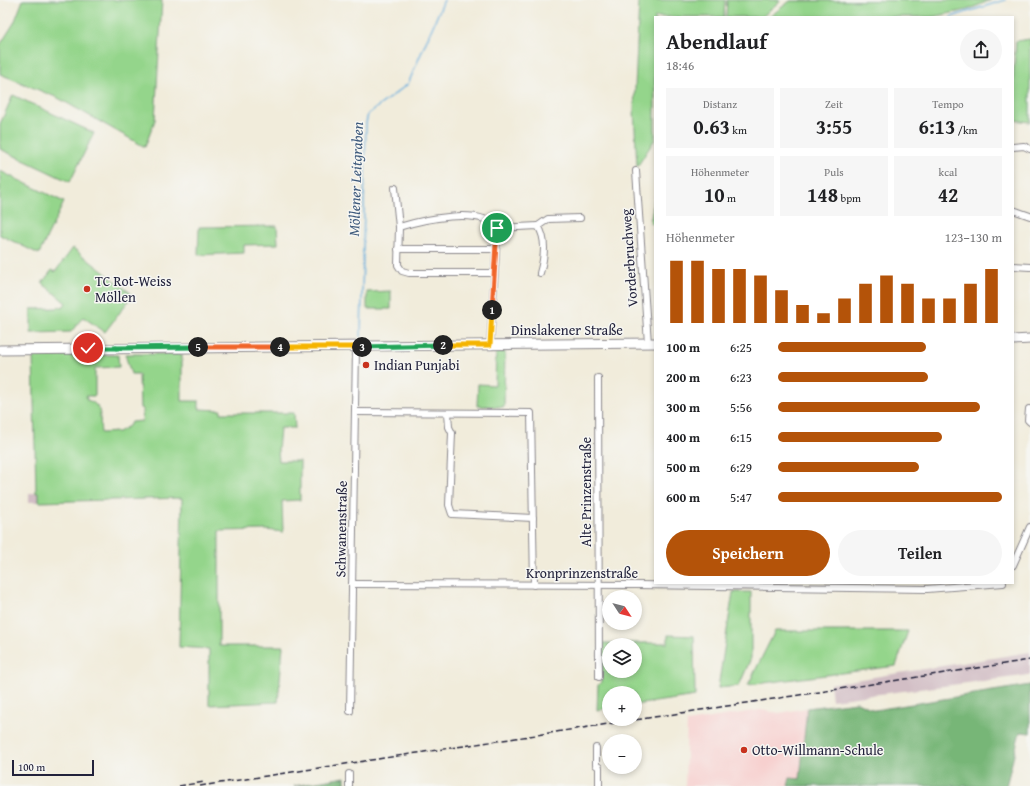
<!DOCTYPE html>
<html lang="de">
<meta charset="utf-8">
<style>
:root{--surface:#fff;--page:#f6f6f6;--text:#202124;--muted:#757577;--accent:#b45309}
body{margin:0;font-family:"Gentium Book Plus",serif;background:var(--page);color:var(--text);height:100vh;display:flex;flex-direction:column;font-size:15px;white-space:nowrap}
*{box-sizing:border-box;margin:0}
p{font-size:13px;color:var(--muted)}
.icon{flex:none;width:22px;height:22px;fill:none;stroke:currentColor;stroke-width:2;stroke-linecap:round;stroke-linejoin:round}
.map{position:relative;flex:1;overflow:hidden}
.panel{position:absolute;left:654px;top:16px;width:360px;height:568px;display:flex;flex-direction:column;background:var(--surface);border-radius:0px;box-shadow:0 2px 6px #0003}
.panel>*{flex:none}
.needle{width:26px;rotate:126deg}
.tools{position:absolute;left:602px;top:590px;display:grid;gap:8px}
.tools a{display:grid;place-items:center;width:40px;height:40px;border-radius:50%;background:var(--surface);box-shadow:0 2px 6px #0003;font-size:20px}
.scale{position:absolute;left:12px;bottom:10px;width:82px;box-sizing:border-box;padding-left:4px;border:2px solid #22223b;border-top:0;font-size:11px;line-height:14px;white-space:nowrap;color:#22223b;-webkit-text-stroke:3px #f6f6f2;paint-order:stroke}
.pin{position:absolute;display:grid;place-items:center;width:34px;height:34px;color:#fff;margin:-17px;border:2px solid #fff;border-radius:50%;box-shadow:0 1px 4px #0007}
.km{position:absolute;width:20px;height:20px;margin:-10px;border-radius:50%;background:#222;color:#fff;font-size:11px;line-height:20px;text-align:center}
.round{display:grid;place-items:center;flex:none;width:42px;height:42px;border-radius:21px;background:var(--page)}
.head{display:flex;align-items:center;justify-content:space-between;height:68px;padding:0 12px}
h1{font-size:22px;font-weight:700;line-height:30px}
.metrics{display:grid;grid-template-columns:repeat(3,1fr);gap:6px;height:68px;padding:4px 12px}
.metrics div{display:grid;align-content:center;border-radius:0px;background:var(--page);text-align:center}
.metrics b{font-size:20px;font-weight:700}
.metrics small{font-size:11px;font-weight:400}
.metrics p{font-size:11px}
.chart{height:112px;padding:8px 12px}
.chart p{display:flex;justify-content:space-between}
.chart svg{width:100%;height:72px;margin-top:4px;stroke:var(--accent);stroke-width:6}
.action{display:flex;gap:8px;margin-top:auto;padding:8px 12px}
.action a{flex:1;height:46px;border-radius:24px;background:var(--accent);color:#fff;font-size:16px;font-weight:700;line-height:46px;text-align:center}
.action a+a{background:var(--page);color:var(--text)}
ul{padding:0 12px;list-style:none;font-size:13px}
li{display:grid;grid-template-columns:64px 48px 1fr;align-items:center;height:30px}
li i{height:10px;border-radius:5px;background:var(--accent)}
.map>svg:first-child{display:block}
.built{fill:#f7d0cf}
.industrial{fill:#d2bec5}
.green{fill:#94d58b;stroke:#5b7c63;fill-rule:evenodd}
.forest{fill:#77b677;stroke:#4c6c59}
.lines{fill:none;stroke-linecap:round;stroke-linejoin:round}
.stream{stroke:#67afde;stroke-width:1.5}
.street-casing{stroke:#8a878b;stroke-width:8}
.secondary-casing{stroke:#8a878b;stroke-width:11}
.street{stroke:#fff;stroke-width:6}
.secondary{stroke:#fff;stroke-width:9}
.rail{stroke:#22223b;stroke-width:1.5;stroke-dasharray:6 3;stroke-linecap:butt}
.split-1-casing{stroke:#fff;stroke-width:8}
.split-2-casing{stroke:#fff;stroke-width:8}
.split-3-casing{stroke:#fff;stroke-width:8}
.split-4-casing{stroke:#fff;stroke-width:8}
.split-5-casing{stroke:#fff;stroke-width:8}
.split-6-casing{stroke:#fff;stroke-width:8}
.split-7-casing{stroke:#fff;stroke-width:8}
.split-1{stroke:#f0652b;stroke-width:5}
.split-2{stroke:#f5b400;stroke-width:5}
.split-3{stroke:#22a559;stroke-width:5}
.split-4{stroke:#f5b400;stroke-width:5}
.split-5{stroke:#f0652b;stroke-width:5}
.split-6{stroke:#22a559;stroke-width:5}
.split-7{stroke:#22a559;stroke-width:5}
.poi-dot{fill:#c8321e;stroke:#f6f6f2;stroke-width:1.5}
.labels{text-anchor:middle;stroke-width:3;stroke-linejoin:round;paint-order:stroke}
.street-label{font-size:14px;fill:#22223b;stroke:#f6f6f2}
.poi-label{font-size:14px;fill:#22223b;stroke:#f6f6f2;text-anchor:start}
.water-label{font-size:15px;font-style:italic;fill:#3e5a7c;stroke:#f6f6f2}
</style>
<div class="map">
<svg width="1030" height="786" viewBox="0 0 1030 786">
<rect width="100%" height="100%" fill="#f6f6f2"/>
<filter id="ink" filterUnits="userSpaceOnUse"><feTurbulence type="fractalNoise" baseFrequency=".025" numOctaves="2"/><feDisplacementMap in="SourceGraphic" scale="8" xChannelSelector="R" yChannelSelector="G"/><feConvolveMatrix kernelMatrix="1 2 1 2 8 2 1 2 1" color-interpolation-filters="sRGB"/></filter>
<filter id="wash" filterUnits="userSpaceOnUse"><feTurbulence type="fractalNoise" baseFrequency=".012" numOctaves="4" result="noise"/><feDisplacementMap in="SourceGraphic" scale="16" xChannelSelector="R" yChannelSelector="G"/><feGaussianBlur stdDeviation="0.9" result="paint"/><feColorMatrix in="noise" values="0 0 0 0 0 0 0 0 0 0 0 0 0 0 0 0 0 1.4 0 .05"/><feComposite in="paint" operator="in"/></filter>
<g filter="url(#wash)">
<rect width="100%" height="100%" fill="#f1ecdb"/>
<path class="built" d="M807,708L800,779L790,778L788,786H685L687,722L760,710L780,713Z"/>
<g class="industrial">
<rect x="29" y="493" width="10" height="9"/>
<path d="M1030,652V675L832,700L830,684Z"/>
</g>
<g class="green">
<path d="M23,0H162L155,120L145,147L58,98L0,74V45L14,23Z"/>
<path d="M639,0H725L724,17H655V139L637,167L634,110Z"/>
<path d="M727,0H781L762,17H726Z"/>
<path d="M991,0L967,10L932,17H769L790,1Z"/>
<path d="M1030,39V122L1013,120V78L1016,41Z"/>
<path d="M13,95L94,133L70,182L0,149V124Z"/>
<path d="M0,171L64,202L39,254L0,235Z"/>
<path d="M655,196V224L650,223Z"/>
<path d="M277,226L278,244L244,245V253L198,255L199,227Z"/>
<path d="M73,248L133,295L105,332L83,317L71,332L31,333V309L57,308L59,306L62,308L66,303L42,283L52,270L55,272Z"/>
<path d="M391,291V309H367V292Z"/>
<path d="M496,351H505L504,407L477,406L478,384L495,385Z"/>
<path d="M125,354H182V401H199V409L221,410V413H294L295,428H280L278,450L279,461H300V500L282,501L283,532L266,530L219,531V646H283L278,702L209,705V649L179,647L182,498L39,502V493H36L33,355H118L119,367L95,368V396H86L87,400C104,405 99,418 101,433L118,432L129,426L131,422L142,421L143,409L140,408L139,374H131Z"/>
<path d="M733,592H751V658L739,686L718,688Z"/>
<path d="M775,631H908L896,666L748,685Z"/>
<path d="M668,635L694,636L695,696L635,705V693H609V708L597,710L598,685L601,682L603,643H668ZM609,645H635V671H609Z"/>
</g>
<g class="forest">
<path d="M1030,685V733L1020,732L1006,786H788L790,778L800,779L807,708L857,702L875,710Z"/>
<path d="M345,777V786H294Z"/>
</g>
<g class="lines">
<g class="stream">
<path d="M951,17L1005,0"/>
<path d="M361,337L366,123L368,114L408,84L444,0"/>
</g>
</g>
</g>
<g filter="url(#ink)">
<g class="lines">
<defs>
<g id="street">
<path d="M1013,147L1024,146L1030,149"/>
<path d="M636,171L648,343"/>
<path d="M395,188L399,227L398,265L402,271L409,273H494"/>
<path d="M1013,210L1030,216"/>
<path d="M538,226L548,219L580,218"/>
<path d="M399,227C421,220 481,206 497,228L538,226C547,239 544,259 540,273"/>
<path d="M398,249H495"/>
<path d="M1013,266L1030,267"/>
<path d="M490,345L498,221"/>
<path d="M598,378L599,677"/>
<path d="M1029,409L1028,420L1030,422"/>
<path d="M355,412L531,413L534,585"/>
<path d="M448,413L449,427L452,433L449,505L452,514L533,518"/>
<path d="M1013,565L1030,527"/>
<path d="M352,584L636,585L927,589L1003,583"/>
<path d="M350,711L356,348"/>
<path d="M596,748V765L599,767V786"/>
<path d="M349,774V786"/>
</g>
<g id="secondary">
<path d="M1013,340L1030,339"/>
<path d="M0,350L655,343"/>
</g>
</defs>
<use href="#street" class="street-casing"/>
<use href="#secondary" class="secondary-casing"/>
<use href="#street" class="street"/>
<use href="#secondary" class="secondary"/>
<g class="rail">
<path d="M179,786L205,782"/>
<path d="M200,786L1030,660"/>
</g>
</g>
</g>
<g class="lines" filter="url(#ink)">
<defs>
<path id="split-1" d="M492,310L497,228"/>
<path id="split-2" d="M443,345H490L492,310"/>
<path id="split-3" d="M362,347L443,345"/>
<path id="split-4" d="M280,347H362"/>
<path id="split-5" d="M198,347H280"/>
<path id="split-6" d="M116,348L198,347"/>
<path id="split-7" d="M88,348H116"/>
</defs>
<use href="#split-1" class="split-1-casing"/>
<use href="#split-2" class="split-2-casing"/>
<use href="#split-3" class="split-3-casing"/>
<use href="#split-4" class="split-4-casing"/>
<use href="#split-5" class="split-5-casing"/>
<use href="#split-6" class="split-6-casing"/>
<use href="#split-7" class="split-7-casing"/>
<use href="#split-1" class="split-1"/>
<use href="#split-2" class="split-2"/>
<use href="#split-3" class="split-3"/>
<use href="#split-4" class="split-4"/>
<use href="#split-5" class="split-5"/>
<use href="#split-6" class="split-6"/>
<use href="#split-7" class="split-7"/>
</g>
<g class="poi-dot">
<circle cx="87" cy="289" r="4"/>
<circle cx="366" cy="365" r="4"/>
<circle cx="744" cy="750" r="4"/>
</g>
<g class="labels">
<g class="street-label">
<text transform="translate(629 258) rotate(-94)" y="5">Vorderbruchweg</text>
<text x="567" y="335">Dinslakener Straße</text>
<text transform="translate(586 492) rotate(-90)" y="5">Alte Prinzenstraße</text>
<text transform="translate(341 529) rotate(-89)" y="5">Schwanenstraße</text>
<text x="582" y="578">Kronprinzenstraße</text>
</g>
<g class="poi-label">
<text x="95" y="286">TC Rot-Weiss<tspan x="95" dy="16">Möllen</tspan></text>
<text x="374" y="370">Indian Punjabi</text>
<text x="752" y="755">Otto-Willmann-Schule</text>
</g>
<g class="water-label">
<text transform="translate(356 179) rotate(-88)" y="5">Möllener Leitgraben</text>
</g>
</g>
</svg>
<div class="tools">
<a><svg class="needle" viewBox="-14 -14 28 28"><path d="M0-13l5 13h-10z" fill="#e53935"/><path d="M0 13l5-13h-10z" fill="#757577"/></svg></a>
<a><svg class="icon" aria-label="layers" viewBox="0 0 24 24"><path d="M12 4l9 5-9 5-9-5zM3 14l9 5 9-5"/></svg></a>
<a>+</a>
<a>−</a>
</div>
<div class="scale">100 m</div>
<div class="pin" style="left:497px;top:228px;background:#1e9e55"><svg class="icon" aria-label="arrive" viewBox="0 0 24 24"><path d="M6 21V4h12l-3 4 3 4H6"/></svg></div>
<div class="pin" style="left:88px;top:348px;background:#d93025"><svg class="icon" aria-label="check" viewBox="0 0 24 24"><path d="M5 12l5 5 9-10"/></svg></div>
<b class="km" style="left:492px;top:310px">1</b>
<b class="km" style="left:443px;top:345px">2</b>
<b class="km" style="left:362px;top:347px">3</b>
<b class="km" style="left:280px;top:347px">4</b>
<b class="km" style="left:198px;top:347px">5</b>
<section class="panel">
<div class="head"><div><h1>Abendlauf</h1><p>18:46</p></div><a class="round"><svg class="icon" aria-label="share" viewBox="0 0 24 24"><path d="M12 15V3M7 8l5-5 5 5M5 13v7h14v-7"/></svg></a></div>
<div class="metrics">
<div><p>Distanz</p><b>0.63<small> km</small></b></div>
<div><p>Zeit</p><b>3:55</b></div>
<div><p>Tempo</p><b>6:13<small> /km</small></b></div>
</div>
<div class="metrics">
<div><p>Höhenmeter</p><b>10<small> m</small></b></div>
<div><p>Puls</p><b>148<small> bpm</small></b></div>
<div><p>kcal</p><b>42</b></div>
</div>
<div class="chart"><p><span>Höhenmeter</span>123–130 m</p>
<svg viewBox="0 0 160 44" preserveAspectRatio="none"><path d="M5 44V6M15 44V6M25 44V11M35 44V11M45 44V15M55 44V24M65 44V33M75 44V38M85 44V29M95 44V20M105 44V15M115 44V20M125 44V29M135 44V29M145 44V20M155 44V11"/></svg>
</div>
<ul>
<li><b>100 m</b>6:25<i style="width:66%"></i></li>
<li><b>200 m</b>6:23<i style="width:67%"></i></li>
<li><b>300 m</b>5:56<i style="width:90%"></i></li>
<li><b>400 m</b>6:15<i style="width:73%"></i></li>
<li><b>500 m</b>6:29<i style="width:63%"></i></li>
<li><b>600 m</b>5:47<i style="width:100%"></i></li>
</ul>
<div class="action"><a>Speichern</a><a>Teilen</a></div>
</section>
</div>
